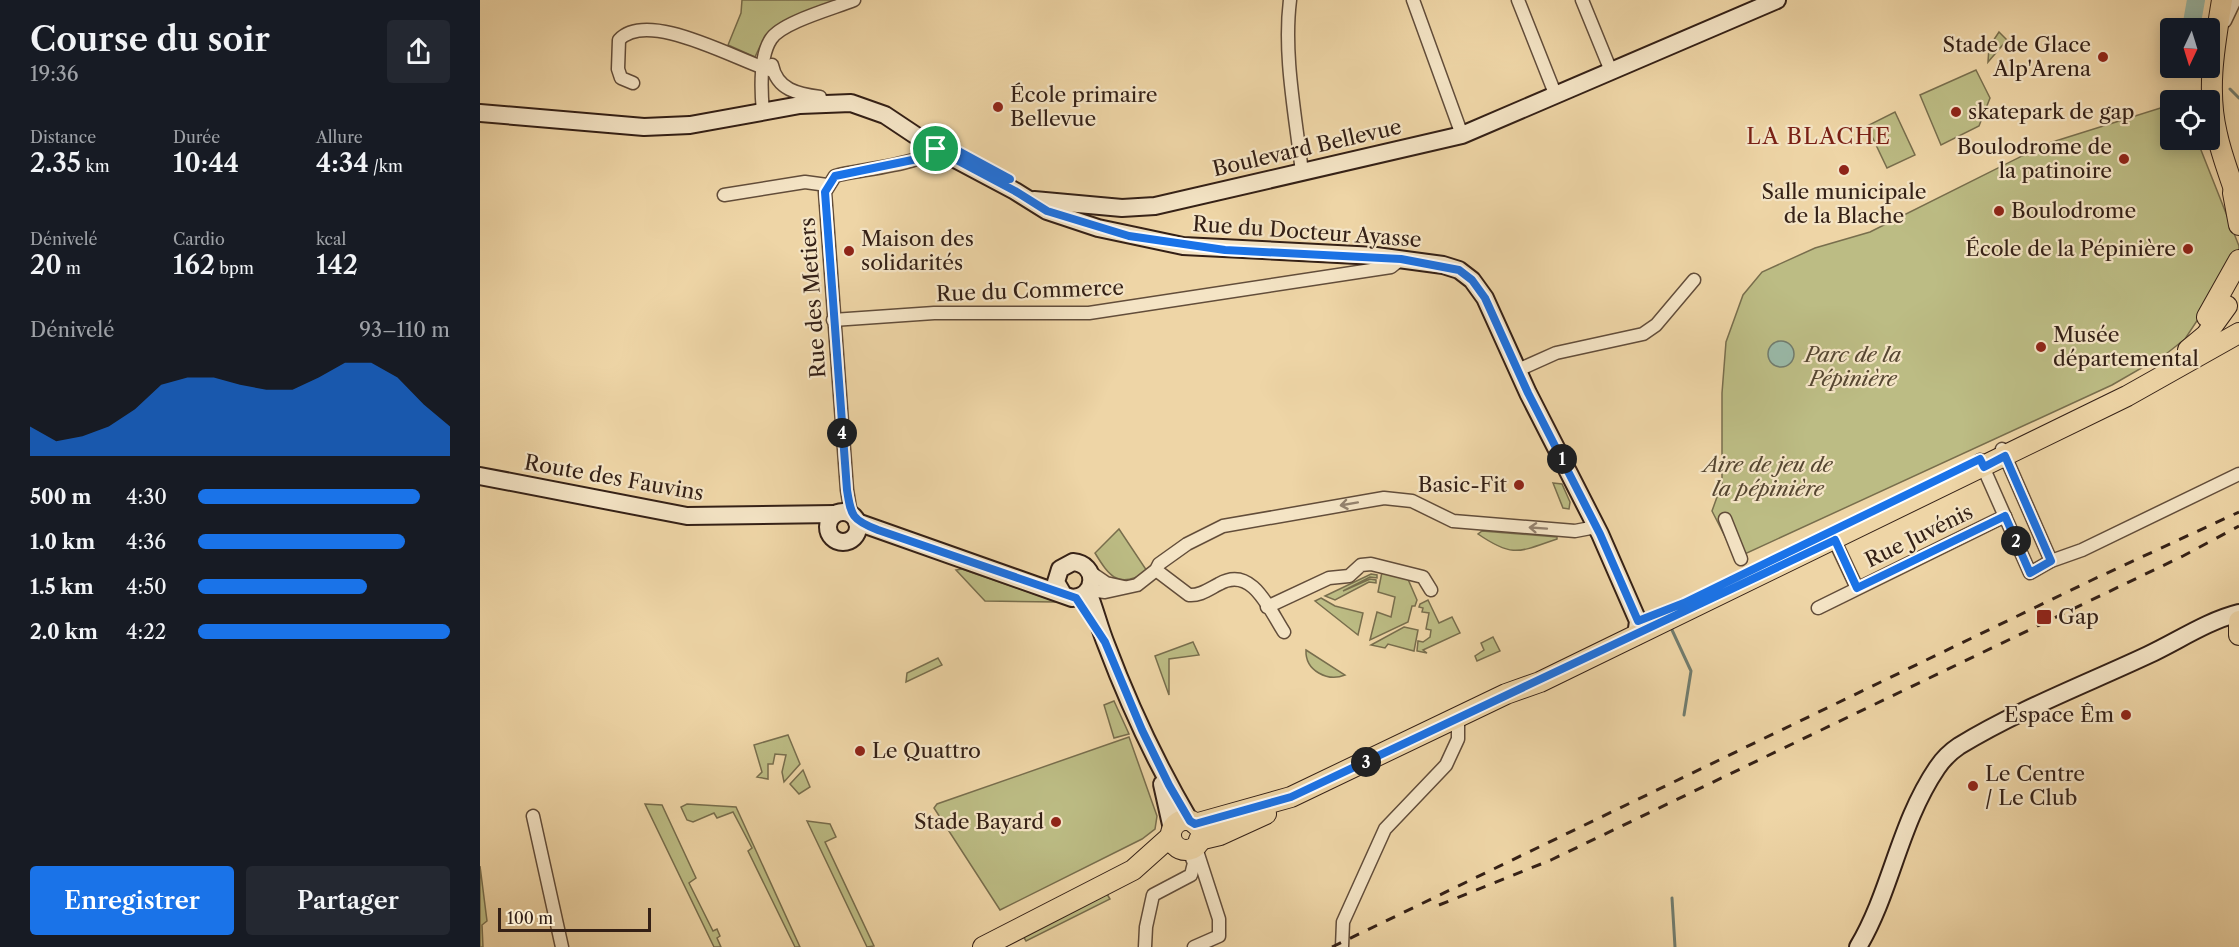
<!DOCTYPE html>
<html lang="fr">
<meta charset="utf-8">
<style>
:root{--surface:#171b24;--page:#242831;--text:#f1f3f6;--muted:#9ea1a6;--accent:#1a73e8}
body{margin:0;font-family:"Libre Caslon Text",serif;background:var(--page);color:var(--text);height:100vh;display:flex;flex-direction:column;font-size:22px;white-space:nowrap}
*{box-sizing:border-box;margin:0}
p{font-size:20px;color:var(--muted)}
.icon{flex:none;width:33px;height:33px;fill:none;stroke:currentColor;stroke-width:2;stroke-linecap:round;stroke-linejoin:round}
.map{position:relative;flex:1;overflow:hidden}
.sheet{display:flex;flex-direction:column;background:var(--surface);width:480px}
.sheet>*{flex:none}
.needle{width:39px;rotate:184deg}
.fabs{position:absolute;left:1680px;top:18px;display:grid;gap:12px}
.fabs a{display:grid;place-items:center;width:60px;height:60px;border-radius:6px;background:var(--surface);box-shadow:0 3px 15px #0003;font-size:30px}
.scale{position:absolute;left:18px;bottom:15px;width:153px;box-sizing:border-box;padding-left:6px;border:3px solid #342016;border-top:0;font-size:16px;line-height:21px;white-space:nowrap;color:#342016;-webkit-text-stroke:4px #f4e4c5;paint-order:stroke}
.pin{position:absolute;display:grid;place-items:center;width:51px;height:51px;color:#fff;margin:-26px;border:3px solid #fff;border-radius:50%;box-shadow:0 2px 6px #0007}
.km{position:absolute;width:30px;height:30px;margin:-15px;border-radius:50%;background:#222;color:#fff;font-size:16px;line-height:30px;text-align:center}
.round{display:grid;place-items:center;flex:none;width:63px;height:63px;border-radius:6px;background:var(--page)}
.overview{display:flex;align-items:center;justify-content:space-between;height:102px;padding:0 30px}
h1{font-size:33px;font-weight:600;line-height:45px}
.stats{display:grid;grid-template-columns:repeat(3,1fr);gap:9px;height:102px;padding:6px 30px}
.stats div{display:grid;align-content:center}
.stats b{font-size:26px;font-weight:600}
.stats small{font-size:16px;font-weight:400}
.stats p{font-size:16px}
.chart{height:168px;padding:12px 30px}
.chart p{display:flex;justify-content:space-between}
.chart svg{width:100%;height:108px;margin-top:6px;fill:var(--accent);opacity:.7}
.button{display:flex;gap:12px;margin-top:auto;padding:12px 30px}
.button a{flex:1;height:69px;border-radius:6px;background:var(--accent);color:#fff;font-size:24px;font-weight:600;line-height:69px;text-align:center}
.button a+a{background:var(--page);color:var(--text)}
ul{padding:0 30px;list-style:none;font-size:20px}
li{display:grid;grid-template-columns:96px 72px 1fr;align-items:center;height:45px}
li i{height:15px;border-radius:8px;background:var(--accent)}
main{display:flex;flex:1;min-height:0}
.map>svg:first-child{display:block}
.green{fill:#bcbc84;stroke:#786e4d;stroke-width:1.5}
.water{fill:#99b9a8;stroke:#717c6e;stroke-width:1.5}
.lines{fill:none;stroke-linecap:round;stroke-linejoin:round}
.stream{stroke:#717c6e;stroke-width:3}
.river{stroke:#99b9a8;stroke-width:18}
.street-casing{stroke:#624d3a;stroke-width:15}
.secondary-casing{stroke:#342016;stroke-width:20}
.primary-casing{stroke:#342016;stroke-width:22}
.street{stroke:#f4e4c5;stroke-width:12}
.secondary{stroke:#f4e4c5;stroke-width:16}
.primary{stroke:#eed5a6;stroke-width:20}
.rail{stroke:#342016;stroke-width:3;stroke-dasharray:10 10;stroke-linecap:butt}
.oneway{stroke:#94826e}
.route-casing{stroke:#fff;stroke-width:12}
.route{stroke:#1a73e8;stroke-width:8}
.poi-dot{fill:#8f2418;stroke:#f4e4c5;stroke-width:2}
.labels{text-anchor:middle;stroke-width:4.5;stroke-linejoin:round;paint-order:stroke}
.poi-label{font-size:21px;fill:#342016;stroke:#f4e4c5;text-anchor:start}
.street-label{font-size:21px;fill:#342016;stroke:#f4e4c5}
.park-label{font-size:21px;font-style:italic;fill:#564732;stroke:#f4e4c5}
.neighbourhood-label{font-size:22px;letter-spacing:1.5px;fill:#7a1f14;stroke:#f4e4c5}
</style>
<main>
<section class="sheet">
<div class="overview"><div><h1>Course du soir</h1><p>19:36</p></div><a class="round"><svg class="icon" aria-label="share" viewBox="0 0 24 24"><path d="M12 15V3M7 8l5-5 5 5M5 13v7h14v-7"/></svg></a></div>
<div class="stats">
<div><p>Distance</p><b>2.35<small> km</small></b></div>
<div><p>Durée</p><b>10:44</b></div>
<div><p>Allure</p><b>4:34<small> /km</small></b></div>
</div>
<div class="stats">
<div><p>Dénivelé</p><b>20<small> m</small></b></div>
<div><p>Cardio</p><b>162<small> bpm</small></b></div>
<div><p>kcal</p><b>142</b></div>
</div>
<div class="chart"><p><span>Dénivelé</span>93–110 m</p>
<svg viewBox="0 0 160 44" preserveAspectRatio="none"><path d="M0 44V32L10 38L20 36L30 32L40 25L50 15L60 12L70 12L80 15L90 17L100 17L110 12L120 6L130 6L140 12L150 23L160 32V44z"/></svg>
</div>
<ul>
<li><b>500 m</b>4:30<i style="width:88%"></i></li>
<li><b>1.0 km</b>4:36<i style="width:82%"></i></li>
<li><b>1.5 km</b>4:50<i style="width:67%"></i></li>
<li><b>2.0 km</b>4:22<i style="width:100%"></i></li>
</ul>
<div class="button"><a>Enregistrer</a><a>Partager</a></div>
</section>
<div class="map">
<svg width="1759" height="947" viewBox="0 0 1759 947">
<rect width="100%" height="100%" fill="#eed5a6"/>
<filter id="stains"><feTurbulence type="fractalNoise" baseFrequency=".00333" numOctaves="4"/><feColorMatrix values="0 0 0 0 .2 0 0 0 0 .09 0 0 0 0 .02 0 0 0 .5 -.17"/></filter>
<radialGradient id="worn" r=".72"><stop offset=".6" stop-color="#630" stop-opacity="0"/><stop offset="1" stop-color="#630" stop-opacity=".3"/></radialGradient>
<g class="green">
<path d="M262,0H359C323,14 290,18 275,57L248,45L261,13Z"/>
<path d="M1519,32L1527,40L1508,62L1509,47Z"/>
<path d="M1496,70L1510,98L1499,126L1461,145L1440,95Z"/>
<path d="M1690,105V140H1717L1759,246V257L1705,339L1686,354L1632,385L1256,558L1232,511L1242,483V393L1246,342L1263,295L1282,272L1335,248L1390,232L1566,144Z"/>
<path d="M1415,112L1435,155L1407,168L1387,126Z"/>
<path d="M1073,483L1082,484L1090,502L1089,509L1083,508Z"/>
<path d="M639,529L667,571C639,590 629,576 615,553Z"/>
<path d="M1002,531L1077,537V539C1039,552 1033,558 998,534Z"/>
<path d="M482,569L577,602L505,601L476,570Z"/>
<path d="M902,572L927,577L937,600L935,606H932L928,622L890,640L897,612L911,617L915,597L898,592Z"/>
<path d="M891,574L897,575V578L890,577L863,591L890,579L896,580V583L889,582L855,600L845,596Z"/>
<path d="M841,598L855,606L883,613L878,635L835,601Z"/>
<path d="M948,600L959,623L972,617L980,633L943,650L947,653L937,651L938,641L943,642L950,637L951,630L946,629L949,613L942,612L943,608L939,607L940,604Z"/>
<path d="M924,627L938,630L934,651L908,644L905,648L891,645Z"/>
<path d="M1013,637L1020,651L997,661L995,656L1004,650L1001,643Z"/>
<path d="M713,642L719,655L689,659V695L675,656Z"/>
<path d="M826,650L865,675C848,682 825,671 826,650Z"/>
<path d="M458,658L462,665L426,682L427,673Z"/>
<path d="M634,701L649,734L634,738L624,705Z"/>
<path d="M308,735L320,764L304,782L302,772L306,755L295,754L293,764H288V779L277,777L282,772L274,745Z"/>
<path d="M649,737L677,816L675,829L662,839L520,910L454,808L457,804Z"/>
<path d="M323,770L330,787L319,794L310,784Z"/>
<path d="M165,804L182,805L216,878L209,883L233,931L237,929L240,936L237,938L241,947H234Z"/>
<path d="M207,804L256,807L320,947H315L268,851L272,848L253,812L237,818L234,813L213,822L207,820L201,807Z"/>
<path d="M327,821L350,824L356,837L345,842L394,946L387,947Z"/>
<path d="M0,866L7,921L2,925L3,947H0Z"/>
<path d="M627,894L630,899L546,941L543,936Z"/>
</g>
<circle class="water" cx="1301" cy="354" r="13"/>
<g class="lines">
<g class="stream">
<path d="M1750,89L1759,98"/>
<path d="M1192,630L1211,671L1204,715"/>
<path d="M1192,898L1195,947"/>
</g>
<path class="river" d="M1711,28L1716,0"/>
<defs>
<g id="street">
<path d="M810,0C803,56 816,117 822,173"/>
<path d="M933,0L982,135"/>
<path d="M1038,0L1076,96"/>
<path d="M1102,0L1131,71"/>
<path d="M1745,21L1755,0"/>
<path d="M292,65C297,90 318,94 340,97"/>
<path d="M153,83L141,78L138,69L139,40C168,8 260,62 293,71"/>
<path d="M283,112C281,91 279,57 291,39C302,22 355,8 374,0"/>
<path d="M244,195L325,182L347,185"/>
<path d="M353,320L454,313H609L911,267L921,259"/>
<path d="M1038,370L1076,353L1163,334L1176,325L1214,280"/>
<path d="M1522,449L1571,561"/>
<path d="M1500,460L1550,573L1571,561L1602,550L1759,474"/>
<path d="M371,514L367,490L345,192L355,176C375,169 455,165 458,143"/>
<path d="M1245,519L1261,559"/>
<path d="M1352,535L1377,588"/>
<path d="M676,570L709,595C720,596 729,589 739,584C772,565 789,609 804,632"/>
<path d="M610,572L626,583L644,587"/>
<path d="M609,590L625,592L657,585L676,570L679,564L707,544L743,526L904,498L932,501L973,521L1095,531L1116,527"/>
<path d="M787,607L849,578L869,576L881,565L891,564L943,577L951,590"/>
<path d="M1338,608L1525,516"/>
<path d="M53,816L82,947"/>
<path d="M665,947L666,927L673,895L711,875L714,863L708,849"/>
<path d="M714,947L739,936V919L717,851"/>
<path d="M862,947L863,922L905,829L966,765L978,739V717"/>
</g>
<g id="secondary">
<path d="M0,113L164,127L210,125L320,105L371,103L405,115L456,149L535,191L567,211L618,228L703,246L896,256L963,265L979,270L992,280L1005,298L1048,393L1120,534L1158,621L1156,636"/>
<path d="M554,200L642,208L675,206L982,135L1297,0"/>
<path d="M0,476L207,516L355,514"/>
<circle cx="363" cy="527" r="15"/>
<path d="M377,522L592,598C617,597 618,564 593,562L580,569L576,582L583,594"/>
<path d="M608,592C615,609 619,627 626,644C649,705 677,765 710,821"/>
<path d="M682,784L692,829"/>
<path d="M1378,947C1411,892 1419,824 1457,768C1463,759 1470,752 1479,746C1538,710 1606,684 1668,655C1698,641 1727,621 1759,613"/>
</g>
<g id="primary">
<path d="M1742,0C1735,44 1726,89 1737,134C1742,158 1752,181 1759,205"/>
<path d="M1753,193L1759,225"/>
<path d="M1727,317L1759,260"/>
<path d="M1708,350L1726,335L1747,306"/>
<path d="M1759,621V635"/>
<circle cx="706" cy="835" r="15"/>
<path d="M715,824L811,797L1026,694L1060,682L1647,396L1759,333"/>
<path d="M719,840L740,835L786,814"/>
<path d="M503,947L653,870L691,836"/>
</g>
</defs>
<use href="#street" class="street-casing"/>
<use href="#secondary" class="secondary-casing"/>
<use href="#primary" class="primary-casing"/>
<use href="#street" class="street"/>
<use href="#secondary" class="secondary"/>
<use href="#primary" class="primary"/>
<g class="rail">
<path d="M959,905L1071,860L1703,556L1759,526"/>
<path d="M852,947L1612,580L1759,512"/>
</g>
</g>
<defs><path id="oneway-shaft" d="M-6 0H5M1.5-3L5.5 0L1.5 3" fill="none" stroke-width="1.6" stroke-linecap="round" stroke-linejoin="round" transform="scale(1.5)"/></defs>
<g class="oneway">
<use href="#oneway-shaft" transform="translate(869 504) rotate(170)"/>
<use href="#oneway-shaft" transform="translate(1058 528) rotate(-176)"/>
</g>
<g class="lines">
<defs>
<path id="route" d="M456,149L535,191L567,211L649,236L745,250L921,259L979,270L992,280L1005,298L1048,393L1120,534L1158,621L1204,603L1500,459L1504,467L1525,456L1571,561L1550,573L1525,516L1377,588L1355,540L811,797L715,824L710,821L689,785L662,730L625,642L596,598L398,530C372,520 371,516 367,490L345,192L355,176L442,158L458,146L524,179H530L458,140V146L456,149"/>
</defs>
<use href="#route" class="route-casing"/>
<use href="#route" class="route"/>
</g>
<g class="poi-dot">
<circle cx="1623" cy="57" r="6"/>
<circle cx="518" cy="107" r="6"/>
<circle cx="1476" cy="112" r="6"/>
<circle cx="1644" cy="159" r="6"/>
<circle cx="1364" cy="170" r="6"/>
<circle cx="1519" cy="211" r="6"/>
<circle cx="1708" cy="249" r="6"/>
<circle cx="369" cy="251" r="6"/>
<circle cx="1561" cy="347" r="6"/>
<circle cx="1039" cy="485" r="6"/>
<rect x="1556" y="609" width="16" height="16" rx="3"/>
<circle cx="1646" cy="715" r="6"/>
<circle cx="380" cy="751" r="6"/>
<circle cx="1493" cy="786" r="6"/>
<circle cx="576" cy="822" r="6"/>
</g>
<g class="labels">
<g class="poi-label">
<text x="1611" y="52" text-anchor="end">Stade de Glace<tspan x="1611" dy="24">Alp'Arena</tspan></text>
<text x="530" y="102">École primaire<tspan x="530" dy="24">Bellevue</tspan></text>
<text x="1488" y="119">skatepark de gap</text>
<text x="1632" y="154" text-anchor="end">Boulodrome de<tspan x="1632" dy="24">la patinoire</tspan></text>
<text x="1364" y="199" text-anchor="middle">Salle municipale<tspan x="1364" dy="24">de la Blache</tspan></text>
<text x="1531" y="218">Boulodrome</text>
<text x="381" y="246">Maison des<tspan x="381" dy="24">solidarités</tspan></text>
<text x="1696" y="256" text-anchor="end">École de la Pépinière</text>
<text x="1573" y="342">Musée<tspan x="1573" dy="24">départemental</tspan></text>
<text x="1027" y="492" text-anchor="end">Basic-Fit</text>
<text x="1578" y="624">Gap</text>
<text x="1634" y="722" text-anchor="end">Espace Êm</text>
<text x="392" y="758">Le Quattro</text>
<text x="1505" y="781">Le Centre<tspan x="1505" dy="24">/ Le Club</tspan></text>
<text x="564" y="829" text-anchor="end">Stade Bayard</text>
</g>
<g class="street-label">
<text transform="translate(827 148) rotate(-13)" y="7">Boulevard Bellevue</text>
<text transform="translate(827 232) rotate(4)" y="7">Rue du Docteur Ayasse</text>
<text transform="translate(550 291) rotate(-2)" y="7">Rue du Commerce</text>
<text transform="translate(333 298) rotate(-94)" y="7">Rue des Metiers</text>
<text transform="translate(134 478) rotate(10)" y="7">Route des Fauvins</text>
<text transform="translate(1439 536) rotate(-26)" y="7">Rue Juvénis</text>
</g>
<g class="park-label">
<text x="1373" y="362">Parc de la<tspan x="1373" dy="24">Pépinière</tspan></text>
<text x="1288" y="472">Aire de jeu de<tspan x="1288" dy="24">la pépinière</tspan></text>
</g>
<g class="neighbourhood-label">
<text x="1339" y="144">LA BLACHE</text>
</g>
</g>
<rect width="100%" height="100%" filter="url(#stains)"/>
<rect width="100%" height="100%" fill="url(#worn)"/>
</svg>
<div class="fabs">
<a><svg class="needle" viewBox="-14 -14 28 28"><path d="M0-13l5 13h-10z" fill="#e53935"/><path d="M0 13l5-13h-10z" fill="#9ea1a6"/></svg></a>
<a><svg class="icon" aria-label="locate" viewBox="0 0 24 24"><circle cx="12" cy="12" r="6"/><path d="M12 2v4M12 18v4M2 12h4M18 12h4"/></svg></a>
</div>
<div class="scale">100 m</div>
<div class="pin" style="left:456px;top:149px;background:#1e9e55"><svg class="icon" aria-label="arrive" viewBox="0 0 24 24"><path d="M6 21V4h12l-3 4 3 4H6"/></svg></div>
<b class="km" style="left:1082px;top:459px">1</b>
<b class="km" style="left:1536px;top:541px">2</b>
<b class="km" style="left:886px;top:762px">3</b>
<b class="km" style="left:362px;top:433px">4</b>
</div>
</main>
